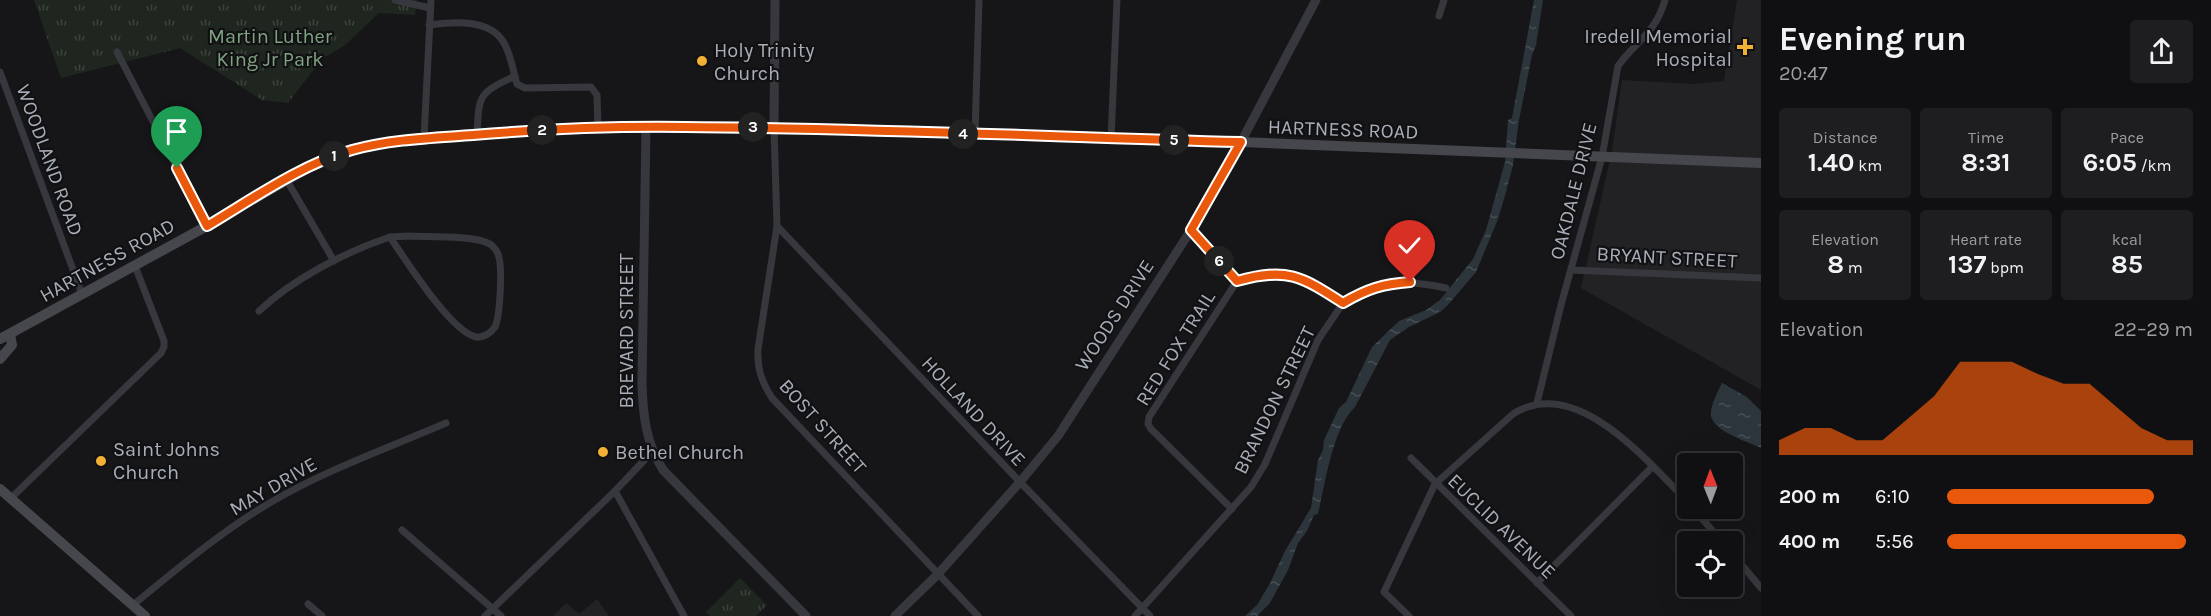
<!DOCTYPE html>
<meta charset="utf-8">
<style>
:root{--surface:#101012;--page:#1e1e20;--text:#f1f3f6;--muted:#9c9d9f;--line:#303032;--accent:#ea580c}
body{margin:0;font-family:Karla,sans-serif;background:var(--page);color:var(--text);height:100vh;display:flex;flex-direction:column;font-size:22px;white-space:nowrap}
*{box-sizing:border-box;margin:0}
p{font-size:20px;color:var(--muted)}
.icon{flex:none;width:33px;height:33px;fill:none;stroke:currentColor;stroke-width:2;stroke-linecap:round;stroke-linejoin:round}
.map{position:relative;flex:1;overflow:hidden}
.drawer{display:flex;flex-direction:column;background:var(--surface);width:450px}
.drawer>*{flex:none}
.needle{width:39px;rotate:359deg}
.tools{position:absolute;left:1677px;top:453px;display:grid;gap:12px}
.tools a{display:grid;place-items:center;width:66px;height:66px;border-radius:6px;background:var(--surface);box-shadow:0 6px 24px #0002,0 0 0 2px var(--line);font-size:30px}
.pin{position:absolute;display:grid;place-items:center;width:51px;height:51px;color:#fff;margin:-62px -26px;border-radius:50% 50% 50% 0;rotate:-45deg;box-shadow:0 0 6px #0007}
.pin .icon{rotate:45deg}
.km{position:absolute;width:30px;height:30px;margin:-15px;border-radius:50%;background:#222;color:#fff;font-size:16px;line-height:30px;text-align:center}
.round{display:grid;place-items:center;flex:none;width:63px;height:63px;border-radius:6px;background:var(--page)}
.head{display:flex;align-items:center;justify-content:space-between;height:102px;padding:0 18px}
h1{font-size:33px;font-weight:700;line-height:45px}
.figures{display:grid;grid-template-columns:repeat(3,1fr);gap:9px;height:102px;padding:6px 18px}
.figures div{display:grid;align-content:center;border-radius:6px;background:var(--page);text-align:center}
.figures b{font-size:26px;font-weight:700}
.figures small{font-size:16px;font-weight:400}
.figures p{font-size:16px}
.chart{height:168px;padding:12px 18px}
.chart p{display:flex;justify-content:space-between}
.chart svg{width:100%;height:108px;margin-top:6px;fill:var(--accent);opacity:.7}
ul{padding:0 18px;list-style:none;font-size:20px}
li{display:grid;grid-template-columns:96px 72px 1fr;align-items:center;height:45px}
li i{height:15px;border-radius:8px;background:var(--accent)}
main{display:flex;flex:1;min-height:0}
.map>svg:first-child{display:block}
.built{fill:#222225}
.park{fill:url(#park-tufts)}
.water{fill:url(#water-ripples)}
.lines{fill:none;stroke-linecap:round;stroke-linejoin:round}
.minor{stroke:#37383d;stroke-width:7}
.tertiary{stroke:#37383d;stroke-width:9}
.secondary{stroke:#45474d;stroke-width:10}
.route-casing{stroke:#fff;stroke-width:12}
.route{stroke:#ea580c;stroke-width:8}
.poi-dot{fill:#f2b134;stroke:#111113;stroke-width:2}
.labels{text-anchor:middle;stroke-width:4.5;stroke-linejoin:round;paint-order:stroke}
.park-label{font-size:20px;fill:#7fa381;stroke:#111113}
.poi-label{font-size:20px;fill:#a8adb8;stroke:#111113;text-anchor:start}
.street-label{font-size:20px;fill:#a8adb8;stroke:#111113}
</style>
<main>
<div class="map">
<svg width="1761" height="616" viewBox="0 0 1761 616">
<defs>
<pattern id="park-tufts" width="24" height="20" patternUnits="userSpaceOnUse" patternTransform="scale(1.5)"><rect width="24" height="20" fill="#1e261f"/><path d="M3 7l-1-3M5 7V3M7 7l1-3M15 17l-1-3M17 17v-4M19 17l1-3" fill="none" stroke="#3c433d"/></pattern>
<pattern id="water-ripples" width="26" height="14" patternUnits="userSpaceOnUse" patternTransform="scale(1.5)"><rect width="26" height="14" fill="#2c353c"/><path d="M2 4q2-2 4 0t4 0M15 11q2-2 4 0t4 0" fill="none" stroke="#485056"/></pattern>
</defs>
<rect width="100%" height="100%" fill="#161618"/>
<g class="built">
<path d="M1737,0H1761V390L1581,288L1612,151L1622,80L1694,84L1724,81Z"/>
<path d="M597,599L609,616H553L566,603L579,614Z"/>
</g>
<g class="park">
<path d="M34,0H417L415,15L379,13L345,45L322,59L288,103L262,100L180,48L61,78Z"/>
<path d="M740,578L767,605L756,616H710L706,612Z"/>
</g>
<g class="water">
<path d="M1534,0H1543L1536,45L1532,55L1519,120L1513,165L1506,192L1498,219L1476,272L1447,306L1440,312L1409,327L1390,340L1355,407C1333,427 1325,484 1318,514L1314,515L1307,531L1298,543L1288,570L1270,603L1257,616H1245L1257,605L1269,585L1285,551L1311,508L1318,460L1323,450L1324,440L1339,408L1346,402L1372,347L1399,321L1426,310L1440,300L1473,259L1486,230L1505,162L1508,120L1512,118Z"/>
<path d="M1722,383L1747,397L1761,411V448C1749,442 1712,431 1711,415C1710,406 1718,391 1722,383Z"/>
</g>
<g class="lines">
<g class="minor">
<path d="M395,0L430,8"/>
<path d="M1439,16L1444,0"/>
<path d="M429,25C452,22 490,18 504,43C511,55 513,71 517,84L525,88L591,87L597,95L598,128"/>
<path d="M117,52L207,226"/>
<path d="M0,72L82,294"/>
<path d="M774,128L777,226L758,349C757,368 761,381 772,398L978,616"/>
<path d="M477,134C479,94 478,94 515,76"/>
<path d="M975,135L979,0"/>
<path d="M424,138L431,0"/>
<path d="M1111,139L1117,0"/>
<path d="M286,179L334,261"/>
<path d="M777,226L1020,482L1150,616"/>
<path d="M1191,230L1237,281C1287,267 1302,276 1343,303C1380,281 1404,279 1446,288"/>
<path d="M408,236C426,237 475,235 490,244C493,246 497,251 498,254C503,266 500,316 495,327C491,333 483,338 476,337C451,332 405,259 390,237Z"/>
<path d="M1571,270L1761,278"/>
<path d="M259,311C293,279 345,252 390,237"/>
<path d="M1537,403L1561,305L1602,157L1618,66C1637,40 1655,34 1665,0"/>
<path d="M1411,458L1571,616"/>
<path d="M615,491L684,616"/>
<path d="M10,499L161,353L164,347V341L135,266"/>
<path d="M1693,508L1722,542"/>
<path d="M1232,509L1151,429L1148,424L1149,417L1237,281"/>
<path d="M402,530L501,616"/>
<path d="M1732,553L1761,588"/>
<path d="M1537,583L1652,467"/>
<path d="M308,604L322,616"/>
<path d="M133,605C178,568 223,530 273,501C328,469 388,448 446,423"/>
<path d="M485,616L615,491L652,452"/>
<path d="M1135,616L1251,487L1265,464L1318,340L1343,303"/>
<path d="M1409,616L1384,592L1435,484L1513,414C1576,374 1647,461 1688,502"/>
</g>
<g class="tertiary">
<path d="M646,127L642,384C643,416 646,443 663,470L806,616"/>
<path d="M774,128L775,0"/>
<path d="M895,616L938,574L1020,482L1058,436L1191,230L1241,142L1316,0"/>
</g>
<g class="secondary">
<path d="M0,339L207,226L318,162L352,150L388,142L424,138L569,128H774L1241,142L1761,163"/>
<path d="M0,359L12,345L10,334"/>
<path d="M0,489L145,616"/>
</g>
</g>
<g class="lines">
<defs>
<path id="route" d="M177,168L207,226C254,198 300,165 352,150C392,139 433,138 473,135C544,129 614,126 685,127C870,128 1056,137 1241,142L1191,230L1237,281C1287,267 1301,276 1343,303C1367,289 1382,284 1410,282"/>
</defs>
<use href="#route" class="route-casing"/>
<use href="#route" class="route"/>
</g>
<g class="poi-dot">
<path d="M1742 38h6v6h6v6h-6v6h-6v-6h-6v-6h6z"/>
<circle cx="702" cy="61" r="6"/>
<circle cx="603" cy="452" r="6"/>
<circle cx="101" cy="461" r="6"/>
</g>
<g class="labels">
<g class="park-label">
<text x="270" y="43">Martin Luther<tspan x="270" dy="23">King Jr Park</tspan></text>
</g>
<g class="poi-label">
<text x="1732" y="43" text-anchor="end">Iredell Memorial<tspan x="1732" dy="23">Hospital</tspan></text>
<text x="714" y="57">Holy Trinity<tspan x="714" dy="23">Church</tspan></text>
<text x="113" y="456">Saint Johns<tspan x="113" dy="23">Church</tspan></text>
<text x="615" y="459">Bethel Church</text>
</g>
<g class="street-label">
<text transform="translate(1343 129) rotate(2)" y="7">HARTNESS ROAD</text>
<text transform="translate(50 160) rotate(70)" y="7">WOODLAND ROAD</text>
<text transform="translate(1573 191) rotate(-76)" y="7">OAKDALE DRIVE</text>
<text transform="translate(1667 257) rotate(3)" y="7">BRYANT STREET</text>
<text transform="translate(107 260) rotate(-29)" y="7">HARTNESS ROAD</text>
<text transform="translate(1114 315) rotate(-57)" y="7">WOODS DRIVE</text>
<text transform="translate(626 331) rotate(-90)" y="7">BREVARD STREET</text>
<text transform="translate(1175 348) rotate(-58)" y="7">RED FOX TRAIL</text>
<text transform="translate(1274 400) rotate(-64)" y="7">BRANDON STREET</text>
<text transform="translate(974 411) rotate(47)" y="7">HOLLAND DRIVE</text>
<text transform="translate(823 426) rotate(48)" y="7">BOST STREET</text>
<text transform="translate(273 486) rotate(-30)" y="7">MAY DRIVE</text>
<text transform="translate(1502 526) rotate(44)" y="7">EUCLID AVENUE</text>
</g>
</g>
</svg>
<div class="tools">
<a><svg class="needle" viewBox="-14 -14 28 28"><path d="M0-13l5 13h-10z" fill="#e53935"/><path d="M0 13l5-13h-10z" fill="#9c9d9f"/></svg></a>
<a><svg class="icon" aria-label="locate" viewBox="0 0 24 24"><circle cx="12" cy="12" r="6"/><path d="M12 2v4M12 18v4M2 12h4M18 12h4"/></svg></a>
</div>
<div class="pin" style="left:177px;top:168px;background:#1e9e55"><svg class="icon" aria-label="arrive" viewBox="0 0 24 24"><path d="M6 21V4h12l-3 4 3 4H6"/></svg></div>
<div class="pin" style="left:1410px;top:282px;background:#d93025"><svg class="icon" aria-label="check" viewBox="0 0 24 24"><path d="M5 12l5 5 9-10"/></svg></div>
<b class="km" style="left:334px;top:156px">1</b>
<b class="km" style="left:542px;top:130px">2</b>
<b class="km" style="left:753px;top:127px">3</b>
<b class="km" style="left:963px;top:134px">4</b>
<b class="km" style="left:1174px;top:140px">5</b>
<b class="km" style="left:1219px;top:261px">6</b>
</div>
<section class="drawer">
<div class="head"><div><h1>Evening run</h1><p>20:47</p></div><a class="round"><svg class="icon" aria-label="share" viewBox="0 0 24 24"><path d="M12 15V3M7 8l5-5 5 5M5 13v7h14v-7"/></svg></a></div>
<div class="figures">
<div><p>Distance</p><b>1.40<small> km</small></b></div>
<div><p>Time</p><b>8:31</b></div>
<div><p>Pace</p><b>6:05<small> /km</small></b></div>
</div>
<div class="figures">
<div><p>Elevation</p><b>8<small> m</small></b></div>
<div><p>Heart rate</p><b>137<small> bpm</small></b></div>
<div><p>kcal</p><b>85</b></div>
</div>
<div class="chart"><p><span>Elevation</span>22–29 m</p>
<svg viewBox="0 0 160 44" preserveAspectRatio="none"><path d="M0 44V38L10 33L20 33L30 38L40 38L50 29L60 20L70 6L80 6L90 6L100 11L110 15L120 15L130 24L140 33L150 38L160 38V44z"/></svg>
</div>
<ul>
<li><b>200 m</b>6:10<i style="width:84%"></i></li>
<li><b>400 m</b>5:56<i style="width:97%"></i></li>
</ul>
</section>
</main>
